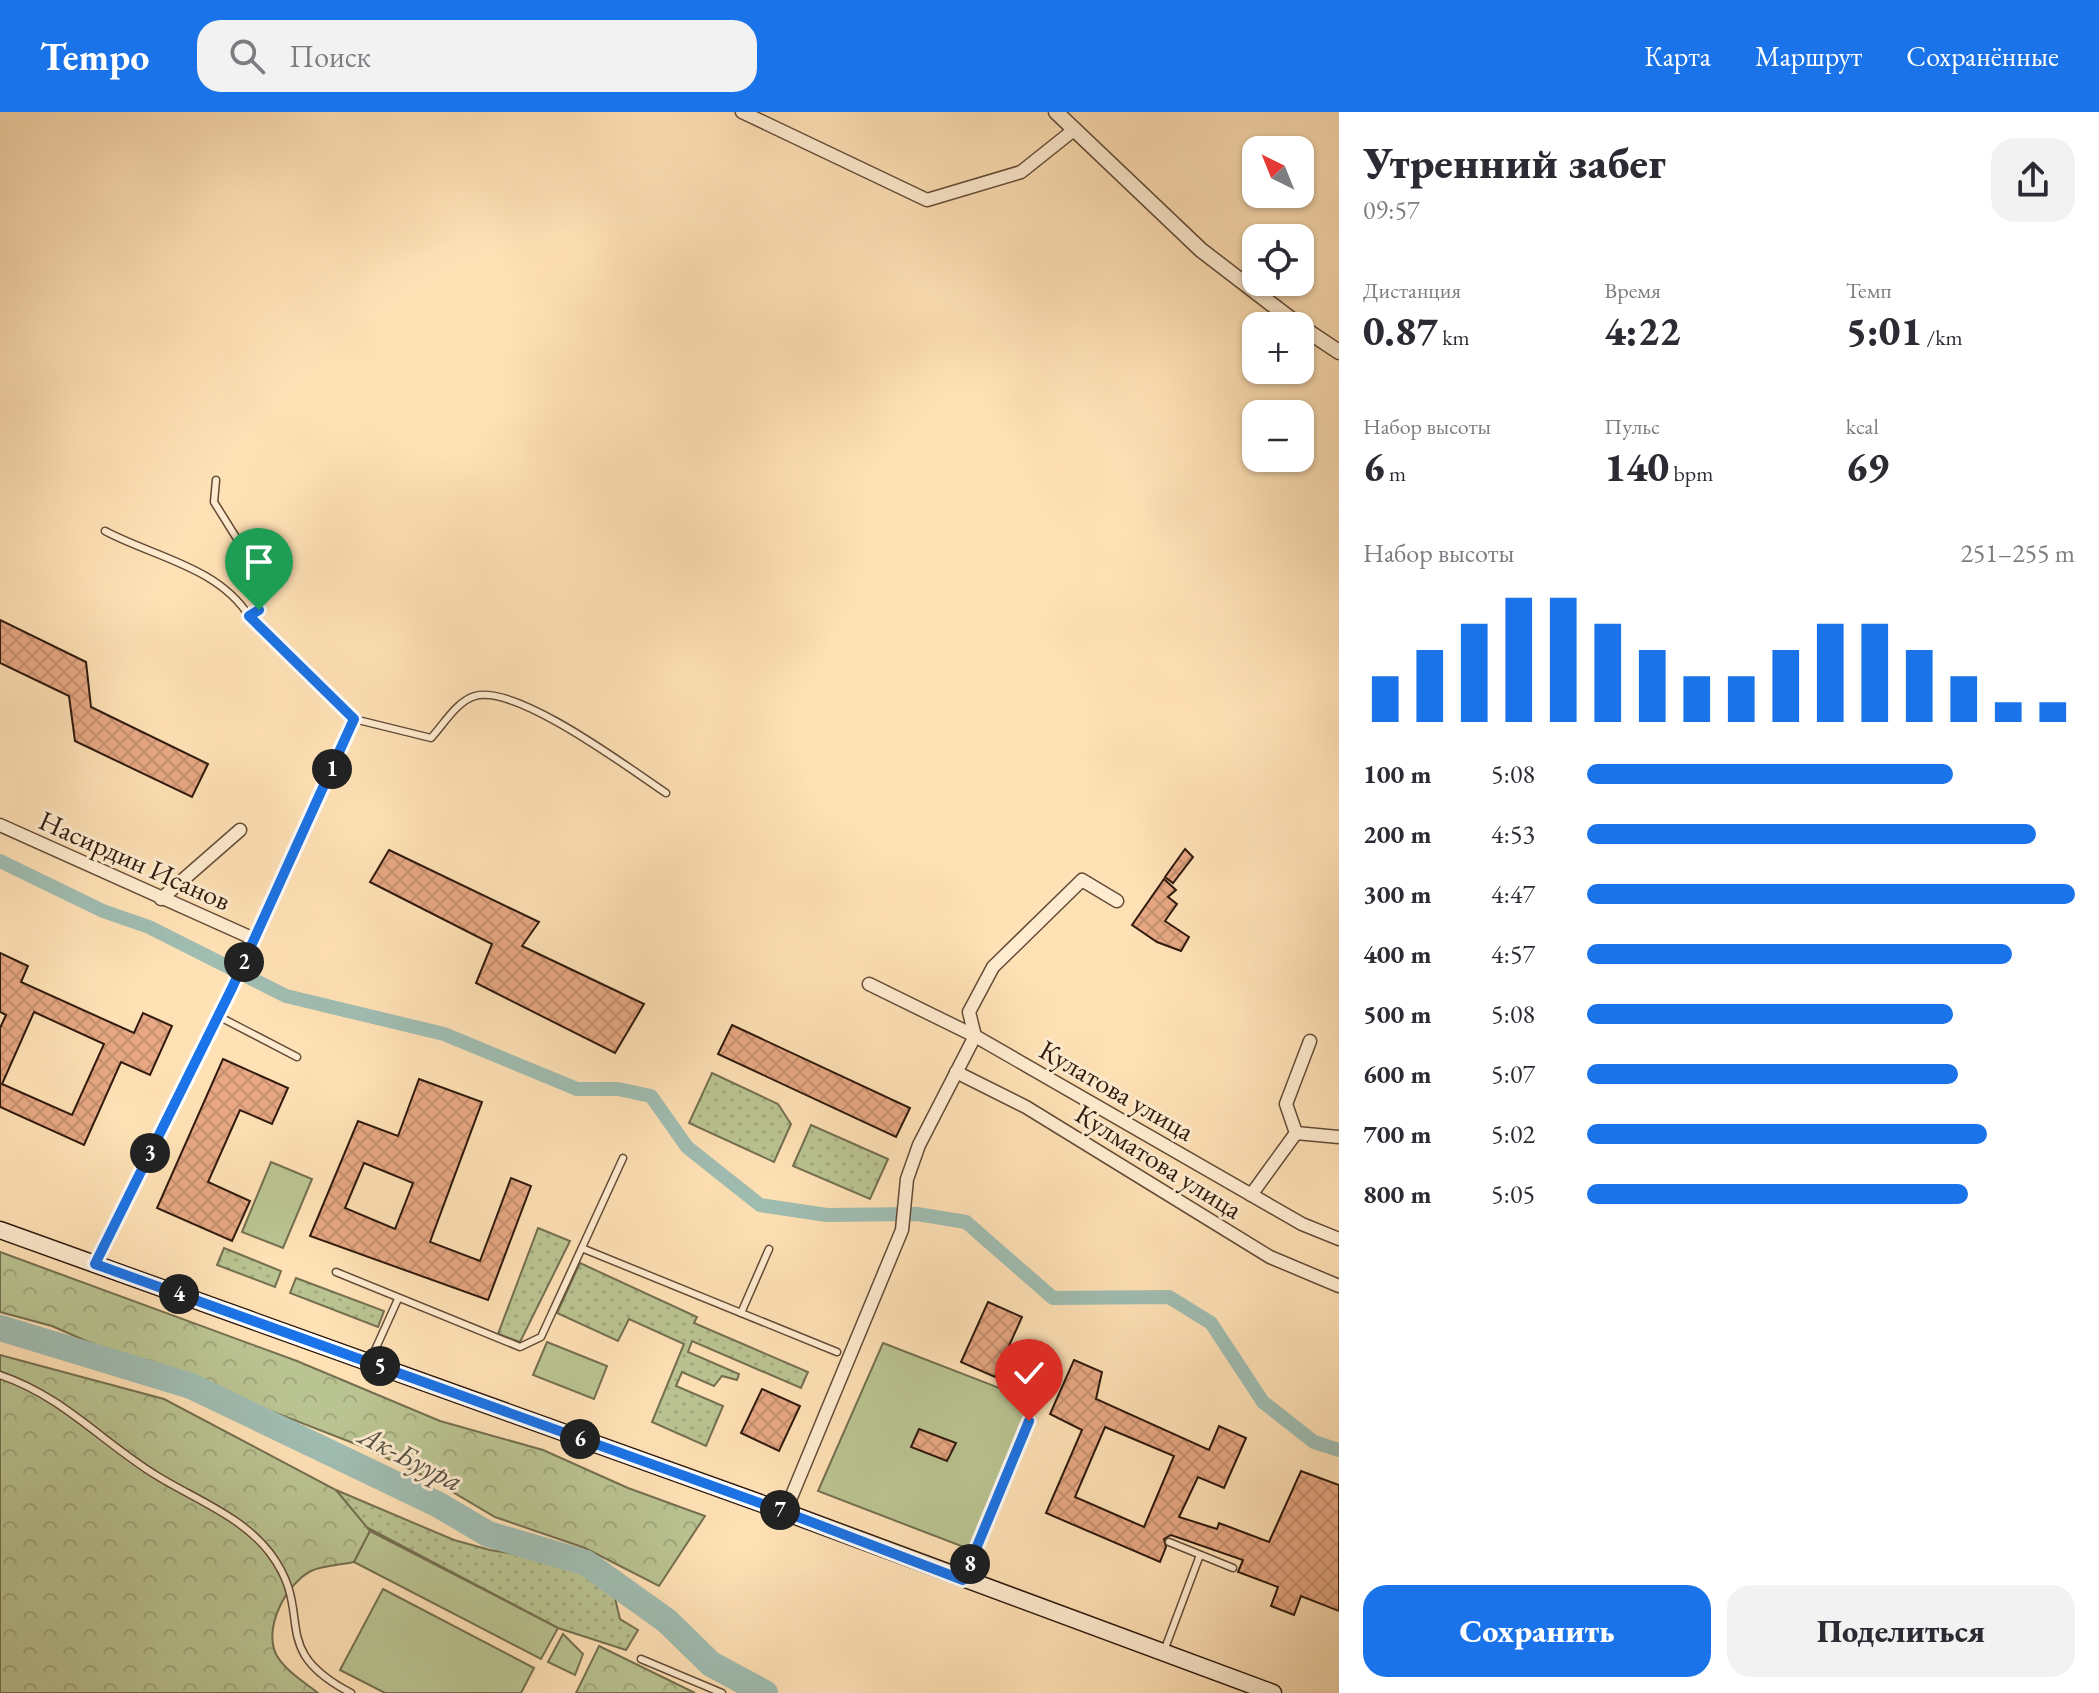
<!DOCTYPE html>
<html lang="ru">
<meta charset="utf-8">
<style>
:root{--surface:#fff;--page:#f2f2f3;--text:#2b2b33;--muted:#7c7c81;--accent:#1a73e8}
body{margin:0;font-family:"EB Garamond",serif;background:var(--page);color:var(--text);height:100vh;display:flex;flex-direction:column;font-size:30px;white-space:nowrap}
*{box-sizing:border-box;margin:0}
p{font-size:26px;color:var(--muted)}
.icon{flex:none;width:44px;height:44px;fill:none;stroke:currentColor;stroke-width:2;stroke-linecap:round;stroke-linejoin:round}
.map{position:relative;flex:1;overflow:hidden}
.drawer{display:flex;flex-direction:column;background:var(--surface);width:760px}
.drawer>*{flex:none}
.needle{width:52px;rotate:317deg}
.controls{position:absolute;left:1242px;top:24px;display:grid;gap:16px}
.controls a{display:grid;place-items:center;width:72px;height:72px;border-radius:16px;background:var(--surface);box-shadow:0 2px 6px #0004;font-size:40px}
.pin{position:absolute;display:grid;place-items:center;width:68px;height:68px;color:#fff;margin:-82px -34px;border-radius:50% 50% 50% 0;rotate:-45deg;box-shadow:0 0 8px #0007}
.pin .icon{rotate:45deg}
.km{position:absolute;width:40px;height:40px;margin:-20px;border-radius:50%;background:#222;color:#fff;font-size:22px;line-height:40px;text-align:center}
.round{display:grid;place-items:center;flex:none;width:84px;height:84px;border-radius:24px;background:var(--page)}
.head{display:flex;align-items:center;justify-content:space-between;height:136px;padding:0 24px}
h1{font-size:44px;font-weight:800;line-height:60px}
.figures{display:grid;grid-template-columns:repeat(3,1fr);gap:12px;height:136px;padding:8px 24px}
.figures div{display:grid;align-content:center}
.figures b{font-size:40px;font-weight:800}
.figures small{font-size:22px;font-weight:400}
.figures p{font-size:22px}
.chart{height:224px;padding:16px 24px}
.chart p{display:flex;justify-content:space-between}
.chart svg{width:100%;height:144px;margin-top:8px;stroke:var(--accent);stroke-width:6}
.primary-button{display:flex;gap:16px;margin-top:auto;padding:16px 24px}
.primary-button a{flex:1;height:92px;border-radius:24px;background:var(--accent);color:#fff;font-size:32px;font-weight:800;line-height:92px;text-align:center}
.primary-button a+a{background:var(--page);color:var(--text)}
ul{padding:0 24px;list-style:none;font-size:26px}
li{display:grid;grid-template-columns:128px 96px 1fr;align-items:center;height:60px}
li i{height:20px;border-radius:10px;background:var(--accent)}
header{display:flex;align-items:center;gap:48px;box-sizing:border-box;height:112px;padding:0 40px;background:var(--accent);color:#fff}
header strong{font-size:38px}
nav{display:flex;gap:44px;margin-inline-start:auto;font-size:28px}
.search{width:560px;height:72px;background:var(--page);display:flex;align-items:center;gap:20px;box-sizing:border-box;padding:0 28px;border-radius:24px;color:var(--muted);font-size:30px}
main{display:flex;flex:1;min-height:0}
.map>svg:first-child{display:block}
.grass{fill:url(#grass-dots);stroke:#746f50;stroke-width:2}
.forest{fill:url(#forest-crowns);stroke:#746f50;stroke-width:2}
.pitch{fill:#bac492;stroke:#746f50;stroke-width:2}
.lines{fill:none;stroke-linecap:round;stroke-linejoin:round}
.canal{stroke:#a0bdb2;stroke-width:14}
.river{stroke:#a0bdb2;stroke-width:26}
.building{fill:url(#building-cross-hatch);stroke:#2f1a0d;stroke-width:2;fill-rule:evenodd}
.service-casing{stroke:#634c37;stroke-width:9}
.minor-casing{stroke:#634c37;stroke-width:15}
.tertiary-casing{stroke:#634c37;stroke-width:17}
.secondary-casing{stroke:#2f1a0d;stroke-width:19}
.service{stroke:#ffecd0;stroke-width:6}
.minor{stroke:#ffecd0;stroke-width:12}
.tertiary{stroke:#ffecd0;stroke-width:14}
.secondary{stroke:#ffecd0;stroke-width:16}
.route-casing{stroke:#fff;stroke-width:16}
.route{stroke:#1a73e8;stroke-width:10}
.labels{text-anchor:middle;stroke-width:6;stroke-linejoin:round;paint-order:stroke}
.street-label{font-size:28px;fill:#2f1a0d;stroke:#ffecd0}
.water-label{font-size:30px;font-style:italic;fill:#575347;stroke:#ffecd0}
</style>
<header>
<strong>Tempo</strong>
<div class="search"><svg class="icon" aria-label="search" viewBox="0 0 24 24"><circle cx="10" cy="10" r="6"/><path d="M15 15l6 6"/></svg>Поиск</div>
<nav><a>Карта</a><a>Маршрут</a><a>Сохранённые</a></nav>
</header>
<main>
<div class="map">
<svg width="1339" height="1581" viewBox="0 0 1339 1581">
<defs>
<pattern id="grass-dots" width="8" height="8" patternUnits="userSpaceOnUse" patternTransform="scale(2)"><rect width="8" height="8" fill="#bac492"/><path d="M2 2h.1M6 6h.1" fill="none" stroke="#a0a87d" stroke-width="1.8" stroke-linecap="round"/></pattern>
<pattern id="forest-crowns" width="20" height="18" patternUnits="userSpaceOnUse" patternTransform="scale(2)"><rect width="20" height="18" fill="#bac492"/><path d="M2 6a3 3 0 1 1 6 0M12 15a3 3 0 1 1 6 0" fill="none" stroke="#a0a87d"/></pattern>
<pattern id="building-cross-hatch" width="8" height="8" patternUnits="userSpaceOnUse" patternTransform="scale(2)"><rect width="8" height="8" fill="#e7a883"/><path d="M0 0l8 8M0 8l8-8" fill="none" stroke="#c69070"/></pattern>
</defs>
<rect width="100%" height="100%" fill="#ffe1b6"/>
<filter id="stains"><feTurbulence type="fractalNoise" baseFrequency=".0025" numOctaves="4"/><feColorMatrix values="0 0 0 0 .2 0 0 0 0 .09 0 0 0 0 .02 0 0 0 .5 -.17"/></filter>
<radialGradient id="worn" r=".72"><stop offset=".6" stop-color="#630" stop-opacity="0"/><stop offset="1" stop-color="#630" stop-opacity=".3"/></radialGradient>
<g class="grass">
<path d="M712,961L778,992L791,1012L774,1050L689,1011Z"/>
<path d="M811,1013L888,1047L870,1087L793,1054Z"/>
<path d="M538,1116L570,1129L520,1230L498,1222Z"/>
<path d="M224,1136L281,1159L275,1175L217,1153Z"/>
<path d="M580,1151L697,1205L694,1211L808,1260L801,1276L692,1229L688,1240L739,1262L737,1268L722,1264L714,1274L682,1260L676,1274L723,1294L706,1334L652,1310L684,1232L629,1207L618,1229L557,1201Z"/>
<path d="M296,1166L384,1199L378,1215L290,1181Z"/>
<path d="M336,1378L454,1428L490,1438L568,1451L613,1478L620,1507L638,1518L626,1538L558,1516L366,1415Z"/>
</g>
<g class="forest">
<path d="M0,1140L297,1249L440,1309L543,1338L628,1376L705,1404L659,1474L585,1436L495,1405L434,1369L366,1336L214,1277L150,1257L52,1214L0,1200Z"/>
<path d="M0,1243L164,1287L336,1378L370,1419L354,1450C342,1453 323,1453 311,1459C286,1472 262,1517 277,1544C286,1559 304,1570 318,1581H0Z"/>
<path d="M599,1534L695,1581H576Z"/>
</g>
<g class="pitch">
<path d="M271,1050L312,1067L283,1136L242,1120Z"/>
<path d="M547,1230L607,1254L594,1287L533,1263Z"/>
<path d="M883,1231L1033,1289L969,1437L818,1379Z"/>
<path d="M370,1419L558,1516L541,1547L354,1450Z"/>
<path d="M383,1477L534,1556L521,1581H385L340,1558Z"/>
<path d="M563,1522L583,1542L575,1563L548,1550Z"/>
</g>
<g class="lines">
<path class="canal" d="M0,749L103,799L149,815L286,884L444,922L577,977H618L651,984L687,1035L760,1093L827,1103L917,1102L966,1110L1053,1186L1169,1185L1211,1211L1263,1290L1314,1330L1339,1338"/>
<path class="river" d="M0,1216L191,1274L437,1392L488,1422L586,1451L667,1509L711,1552L765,1581"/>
</g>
<g class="building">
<path d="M0,508L86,550L91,595L208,652L192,685L75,629L69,584L0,551Z"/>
<path d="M1185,737L1193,745L1173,771L1165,765Z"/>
<path d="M389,738L539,810L522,834L644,892L615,941L476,871L492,832L370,770Z"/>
<path d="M1164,767L1176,778L1168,785L1177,792L1165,809L1189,825L1181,839L1157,830L1132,813Z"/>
<path d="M0,841L28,854L21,870L134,921L143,901L172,914L150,963L121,950L84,1033L0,995V916L6,903L0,900ZM34,900L104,932L72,1003L2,972Z"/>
<path d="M732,913L910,996L896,1025L718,942Z"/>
<path d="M223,947L288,976L272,1012L240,998L208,1070L250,1089L232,1129L157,1096Z"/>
<path d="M419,967L482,990L430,1130L480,1149L511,1066L531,1074L488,1188L310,1124L358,1009L398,1024ZM364,1051L413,1071L395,1117L345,1096Z"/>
<path d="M988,1190L1022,1205L995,1265L961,1250Z"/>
<path d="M1074,1248L1102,1260L1096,1287L1209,1338L1219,1314L1246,1326L1224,1376L1198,1365L1179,1405L1217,1417L1219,1411L1269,1430L1301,1359L1339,1373V1499L1301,1484L1294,1503L1271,1494L1278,1475L1238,1460L1243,1448L1171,1423L1164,1427L1166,1435L1160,1450L1046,1401L1082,1318L1050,1302ZM1105,1315L1174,1344L1144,1415L1075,1385Z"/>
<path d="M762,1277L800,1294L779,1339L741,1321Z"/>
<path d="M919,1317L956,1331L947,1349L911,1335Z"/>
</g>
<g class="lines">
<defs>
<g id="service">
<path d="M216,368L214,390L239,430L261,489L259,498L249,504"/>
<path d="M105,419C154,445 218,455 249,504L354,607L431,626C444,612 457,589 475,584C517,572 630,657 666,681"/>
<path d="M218,904L297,945"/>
<path d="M584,1137L837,1240"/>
<path d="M96,1149C185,969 273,790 354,607"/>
<path d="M336,1160L520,1235L541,1225L623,1046"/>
<path d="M741,1201L769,1137"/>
<path d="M370,1249L398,1187"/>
<path d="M0,1263C62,1284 100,1328 154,1362C192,1386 242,1404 270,1441C317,1503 265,1536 351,1581"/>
<path d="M1169,1430L1233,1456"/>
<path d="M965,1465L1029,1309"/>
<path d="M1164,1539L1200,1443"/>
<path d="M641,1547L722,1581"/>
</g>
<g id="minor">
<path d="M742,0L927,88L1021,60L1075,17"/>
<path d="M0,713L252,826"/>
<path d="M161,787L240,718"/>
<path d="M869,872L975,924L1302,1112L1339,1127"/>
<path d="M956,960L1026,995L1270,1145L1339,1174"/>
<path d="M1296,1021L1286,992L1310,929"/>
<path d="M1251,1083L1296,1021L1339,1025"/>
<path d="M785,1400L902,1118L907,1067L919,1033L975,924L969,900L993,855L1082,768L1117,789"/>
</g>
<g id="tertiary">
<path d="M1056,0L1201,138L1300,214"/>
<path d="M1300,214L1339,240"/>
</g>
<path id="secondary" d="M0,1118L785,1400L1273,1581"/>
</defs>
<use href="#service" class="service-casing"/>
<use href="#minor" class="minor-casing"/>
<use href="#tertiary" class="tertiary-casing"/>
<use href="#secondary" class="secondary-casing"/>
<use href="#service" class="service"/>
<use href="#minor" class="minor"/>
<use href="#tertiary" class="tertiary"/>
<use href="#secondary" class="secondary"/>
</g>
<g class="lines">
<defs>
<path id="route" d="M259,498L249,504L354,607L232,876L95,1152L785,1400L963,1468L1029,1309"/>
</defs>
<use href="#route" class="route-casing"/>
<use href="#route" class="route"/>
</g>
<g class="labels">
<g class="street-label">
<text transform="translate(135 748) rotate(24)" y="10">Насирдин Исанов</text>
<text transform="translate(1117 978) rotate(30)" y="10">Кулатова улица</text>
<text transform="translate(1159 1049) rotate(32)" y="10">Кулматова улица</text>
</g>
<g class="water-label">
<text transform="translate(411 1346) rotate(27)" y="10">Ак-Буура</text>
</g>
</g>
<rect width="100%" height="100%" filter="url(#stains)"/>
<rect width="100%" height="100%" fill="url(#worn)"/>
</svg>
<div class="controls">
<a><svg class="needle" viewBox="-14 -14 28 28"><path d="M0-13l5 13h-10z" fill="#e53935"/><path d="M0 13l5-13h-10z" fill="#7c7c81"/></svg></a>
<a><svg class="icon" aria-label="locate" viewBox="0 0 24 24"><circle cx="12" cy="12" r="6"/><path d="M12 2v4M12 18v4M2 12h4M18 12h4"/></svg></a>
<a>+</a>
<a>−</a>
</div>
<div class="pin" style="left:259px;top:498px;background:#1e9e55"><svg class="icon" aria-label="arrive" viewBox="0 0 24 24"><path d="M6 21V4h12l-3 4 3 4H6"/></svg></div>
<div class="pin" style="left:1029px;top:1309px;background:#d93025"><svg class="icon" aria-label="check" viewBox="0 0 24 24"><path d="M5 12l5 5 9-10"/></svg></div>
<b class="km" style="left:332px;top:657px">1</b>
<b class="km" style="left:244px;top:850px">2</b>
<b class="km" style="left:150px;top:1041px">3</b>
<b class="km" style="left:179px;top:1182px">4</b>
<b class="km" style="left:380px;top:1254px">5</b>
<b class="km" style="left:580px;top:1327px">6</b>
<b class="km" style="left:780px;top:1398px">7</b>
<b class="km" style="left:970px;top:1452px">8</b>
</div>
<section class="drawer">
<div class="head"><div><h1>Утренний забег</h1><p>09:57</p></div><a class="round"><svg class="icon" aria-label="share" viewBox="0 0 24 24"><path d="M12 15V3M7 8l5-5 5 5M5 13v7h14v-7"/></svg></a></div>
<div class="figures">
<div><p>Дистанция</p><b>0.87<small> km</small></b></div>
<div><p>Время</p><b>4:22</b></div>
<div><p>Темп</p><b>5:01<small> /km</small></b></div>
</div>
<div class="figures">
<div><p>Набор высоты</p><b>6<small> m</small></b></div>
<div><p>Пульс</p><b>140<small> bpm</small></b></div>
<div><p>kcal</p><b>69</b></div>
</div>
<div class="chart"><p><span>Набор высоты</span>251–255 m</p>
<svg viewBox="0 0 160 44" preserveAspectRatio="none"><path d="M5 44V30M15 44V22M25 44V14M35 44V6M45 44V6M55 44V14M65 44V22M75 44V30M85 44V30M95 44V22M105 44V14M115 44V14M125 44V22M135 44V30M145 44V38M155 44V38"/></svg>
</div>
<ul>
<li><b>100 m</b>5:08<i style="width:75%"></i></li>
<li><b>200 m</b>4:53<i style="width:92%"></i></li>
<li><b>300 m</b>4:47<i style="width:100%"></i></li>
<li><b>400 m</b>4:57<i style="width:87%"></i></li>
<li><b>500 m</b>5:08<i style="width:75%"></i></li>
<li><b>600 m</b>5:07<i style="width:76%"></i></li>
<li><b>700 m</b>5:02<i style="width:82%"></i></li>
<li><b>800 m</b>5:05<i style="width:78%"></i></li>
</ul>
<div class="primary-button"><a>Сохранить</a><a>Поделиться</a></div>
</section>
</main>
